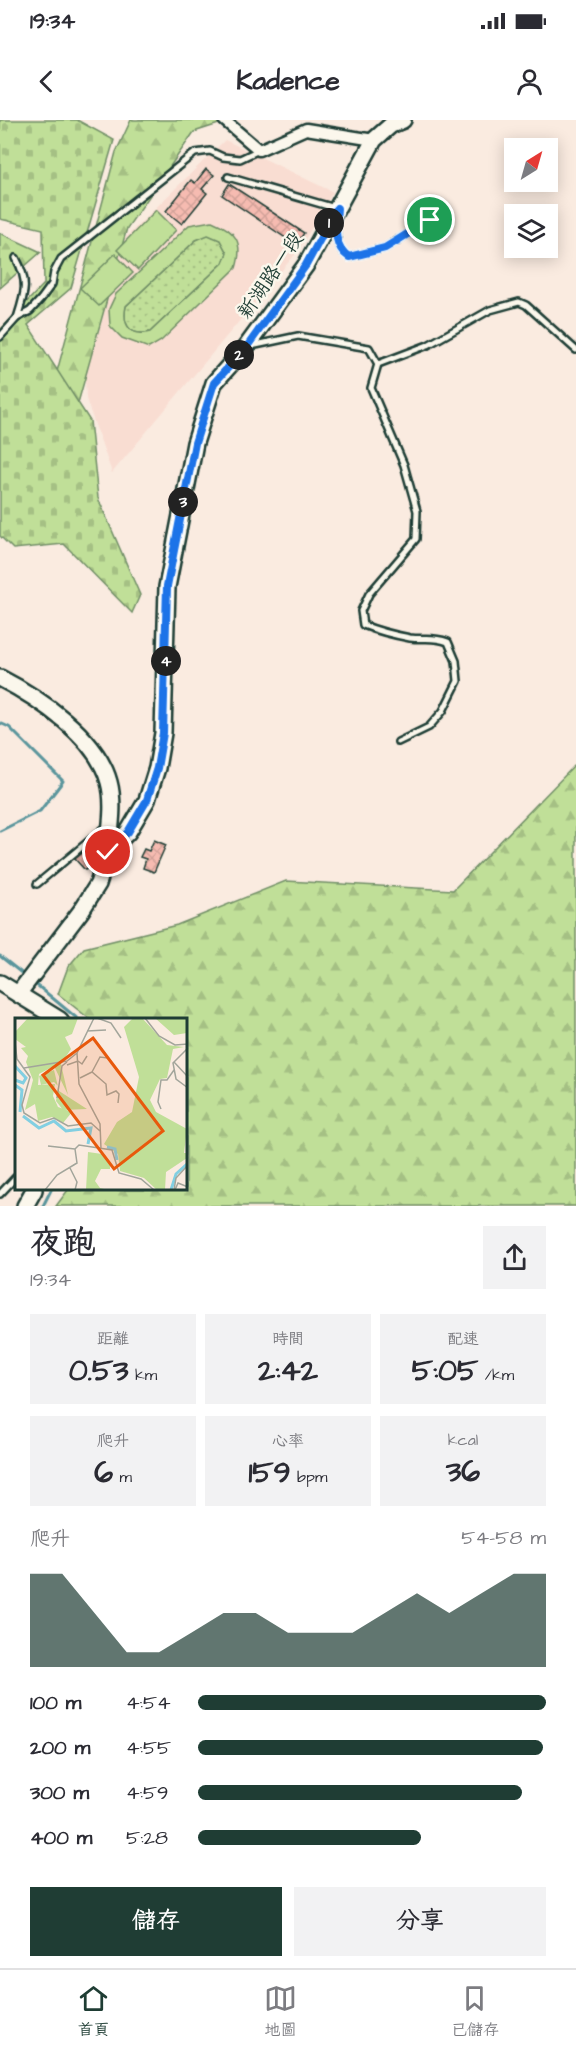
<!DOCTYPE html>
<html lang="zh-TW">
<meta charset="utf-8">
<style>
:root{--surface:#fff;--page:#f2f2f3;--text:#2b2b33;--muted:#7c7c81;--line:#e1e1e2;--accent:#1f3d34}
body{margin:0;font-family:"Architects Daughter","LXGW WenKai TC",sans-serif;background:var(--page);color:var(--text);height:100vh;display:flex;flex-direction:column;font-size:22px;white-space:nowrap}
*{box-sizing:border-box;margin:0}
p{font-size:20px;color:var(--muted)}
.icon{flex:none;width:33px;height:33px;fill:none;stroke:currentColor;stroke-width:2;stroke-linecap:round;stroke-linejoin:round}
.map{position:relative;height:1086px;overflow:hidden}
.drawer{display:flex;flex-direction:column;background:var(--surface);flex:1}
.drawer>*{flex:none}
.needle{width:39px;rotate:37deg}
.buttons{position:absolute;left:504px;top:18px;display:grid;gap:12px}
.buttons a{display:grid;place-items:center;width:54px;height:54px;border-radius:0px;background:var(--surface);box-shadow:0 3px 15px #0003;font-size:30px}
.pin{position:absolute;display:grid;place-items:center;width:51px;height:51px;color:#fff;margin:-26px;border:3px solid #fff;border-radius:50%;box-shadow:0 2px 6px #0007}
.km{position:absolute;width:30px;height:30px;margin:-15px;border-radius:50%;background:#222;color:#fff;font-size:16px;line-height:30px;text-align:center}
.round{display:grid;place-items:center;flex:none;width:63px;height:63px;border-radius:0px;background:var(--page)}
.overview{display:flex;align-items:center;justify-content:space-between;height:102px;padding:0 30px}
h1{font-size:33px;font-weight:800;line-height:45px}
.metrics{display:grid;grid-template-columns:repeat(3,1fr);gap:9px;height:102px;padding:6px 30px}
.metrics div{display:grid;align-content:center;border-radius:0px;background:var(--page);text-align:center}
.metrics b{font-size:30px;font-weight:800}
.metrics small{font-size:16px;font-weight:400}
.metrics p{font-size:16px}
.chart{height:168px;padding:12px 30px}
.chart p{display:flex;justify-content:space-between}
.chart svg{width:100%;height:108px;margin-top:6px;fill:var(--accent);opacity:.7}
.primary-button{display:flex;gap:12px;margin-top:auto;padding:12px 30px}
.primary-button a{flex:1;height:69px;border-radius:0px;background:var(--accent);color:#fff;font-size:24px;font-weight:800;line-height:69px;text-align:center}
.primary-button a+a{background:var(--page);color:var(--text)}
ul{padding:0 30px;list-style:none;font-size:20px}
li{display:grid;grid-template-columns:96px 72px 1fr;align-items:center;height:45px}
li i{height:15px;border-radius:8px;background:var(--accent)}
.status{display:flex;justify-content:space-between;align-items:center;height:42px;padding:0 30px;background:var(--surface);direction:ltr}
.status svg{height:16px;fill:currentColor}
header{display:flex;justify-content:space-between;align-items:center;height:78px;padding:0 30px;background:var(--surface);font-size:27px;font-weight:800}
.menu{display:flex;justify-content:space-around;align-items:center;height:84px;border-top:2px solid var(--line);background:var(--surface);font-size:16px;color:var(--muted)}
.menu a{display:grid;justify-items:center;gap:3px}
.menu .on{color:var(--accent)}
.map>svg:first-child{display:block}
.built{fill:#f9ddd2}
.grass{fill:url(#grass-dots);stroke:#708e66;stroke-width:1.5}
.forest{fill:url(#forest-firs);stroke:#708e66;stroke-width:1.5}
.cemetery{fill:url(#cemetery-stones);stroke:#708e66;stroke-width:1.5}
.pitch{fill:#c0df98;stroke:#708e66;stroke-width:1.5;fill-rule:evenodd}
.lines{fill:none;stroke-linecap:round;stroke-linejoin:round}
.stream{stroke:#5a959c;stroke-width:3}
.building{fill:url(#building-cross-hatch);stroke:#1f3d34;stroke-width:1.5}
.lane-casing{stroke:#1f3d34;stroke-width:10}
.street-casing{stroke:#1f3d34;stroke-width:15}
.secondary-casing{stroke:#1f3d34;stroke-width:20}
.lane{stroke:#fbf7ec;stroke-width:5}
.street{stroke:#fbf7ec;stroke-width:10}
.secondary{stroke:#fbf7ec;stroke-width:15}
.route-casing{stroke:#fff;stroke-width:12}
.route{stroke:#1a73e8;stroke-width:8}
.labels{text-anchor:middle;stroke-width:5;stroke-linejoin:round;paint-order:stroke}
.street-label{font-size:20px;fill:#1f3d34;stroke:#fbf7ec}
.inset-river{fill:none;stroke:#82cfe2;stroke-width:3}
.inset-road{fill:none;stroke:#a2a59b;stroke-width:1.5}
.view{fill:#e8590c;fill-opacity:0.15;stroke:#e8590c;stroke-width:3}
.inset-edge{fill:none;stroke:#1f3d34;stroke-width:3}
</style>
<div class="status"><b>19:34</b><svg viewBox="0 0 49 12"><path d="M0 12V9h3v3zM5 12V6h3v6zM10 12V3h3v9zM15 12V0h3v12zM26 1h20v11H26zM47 4h2v5h-2z"/></svg></div>
<header><svg class="icon" aria-label="back" viewBox="0 0 24 24"><path d="M15 5l-7 7 7 7"/></svg>Kadence<svg class="icon" aria-label="person" viewBox="0 0 24 24"><circle cx="12" cy="8" r="4"/><path d="M4 21q1-7 8-7t8 7"/></svg></header>
<div class="map">
<svg width="576" height="1086" viewBox="0 0 576 1086">
<defs>
<pattern id="grass-dots" width="8" height="8" patternUnits="userSpaceOnUse" patternTransform="scale(1.5)"><rect width="8" height="8" fill="#c0df98"/><path d="M2 2h.1M6 6h.1" fill="none" stroke="#a5c084" stroke-width="1.8" stroke-linecap="round"/></pattern>
<pattern id="forest-firs" width="22" height="20" patternUnits="userSpaceOnUse" patternTransform="scale(1.5)"><rect width="22" height="20" fill="#c0df98"/><path d="M5 1l3.5 6h-7zM16 11l3.5 6h-7z" fill="#a5c084"/></pattern>
<pattern id="cemetery-stones" width="16" height="16" patternUnits="userSpaceOnUse" patternTransform="scale(1.5)"><rect width="16" height="16" fill="#c0df98"/><path d="M2 7V4a2 2 0 0 1 4 0v3zM10 15v-3a2 2 0 0 1 4 0v3z" fill="#a5c084"/></pattern>
<pattern id="building-cross-hatch" width="8" height="8" patternUnits="userSpaceOnUse" patternTransform="scale(1.5)"><rect width="8" height="8" fill="#f6bbb1"/><path d="M0 0l8 8M0 8l8-8" fill="none" stroke="#d2a299"/></pattern>
</defs>
<rect width="100%" height="100%" fill="#faebe0"/>
<filter id="ink" filterUnits="userSpaceOnUse"><feTurbulence type="fractalNoise" baseFrequency=".0167" numOctaves="2"/><feDisplacementMap in="SourceGraphic" scale="12" xChannelSelector="R" yChannelSelector="G"/><feConvolveMatrix kernelMatrix="1 2 1 2 8 2 1 2 1" color-interpolation-filters="sRGB"/></filter>
<g filter="url(#ink)">
<path class="built" d="M225,20L333,72L298,131L112,353L86,279L81,161Z"/>
<path class="grass" d="M208,114L220,120L227,133L223,143L150,212C130,217 122,205 126,186L196,120Z"/>
<g class="forest">
<path d="M131,0H231L194,12L127,108L78,283L55,259L116,32Z"/>
<path d="M0,113L41,132L0,168Z"/>
<path d="M576,644V1086H56L68,1070H186V900H91L58,874L68,847L84,828L177,805L286,761L453,770Z"/>
</g>
<path class="cemetery" d="M0,0H77L114,20L71,168L28,205L90,301L98,378L140,475L132,493L64,424L13,429L0,416V210L44,164L43,109L0,99Z"/>
<g class="pitch">
<path d="M156,90L176,110L138,150L117,130Z"/>
<path d="M212,101C236,111 244,122 236,148L161,221L149,228L122,218L110,206L109,189L116,174L189,105ZM208,115L220,120L227,133L223,143L150,212C130,217 122,205 126,186L196,120Z"/>
<path d="M115,134L133,153L99,186L80,168Z"/>
</g>
<g class="lines">
<g class="stream">
<path d="M0,603L9,607L63,661L40,691L0,711"/>
<path d="M0,836L24,855"/>
<path d="M32,861L79,900"/>
<path d="M43,1086L51,1070"/>
</g>
</g>
<g class="building">
<path d="M206,49L214,55L202,69L207,73L182,104L166,91L191,60L195,63Z"/>
<path d="M229,64L304,113L296,125L222,75Z"/>
<path d="M154,720L166,725L154,752L143,748L146,739L140,737L144,729L149,731Z"/>
<path d="M92,725L98,733L94,745L85,750L75,739Z"/>
</g>
<g class="lines">
<defs>
<g id="lane">
<path d="M228,57L335,88"/>
<path d="M336,99C336,114 335,127 349,137L385,128L430,100"/>
<path d="M16,138C29,162 25,173 17,198"/>
<path d="M0,217L17,198L30,191L41,179L52,164L54,152L61,139L195,33L210,31L223,37L240,39L259,30"/>
<path d="M251,226L298,216L369,228L378,244L371,268L404,345L417,391L416,419L369,474L361,491L363,505C378,511 394,515 410,518C425,520 431,516 448,522L456,541L458,561L443,591L429,607L398,622"/>
<path d="M378,244L428,225L490,190L519,182L526,185L576,230"/>
<path d="M37,764L107,706"/>
<path d="M0,1074L16,1057"/>
</g>
<path id="street" d="M224,0L259,30L306,9L374,20"/>
<g id="secondary">
<path d="M0,558C39,578 97,617 109,662C115,684 110,710 108,732"/>
<path d="M0,863L60,900"/>
<path d="M18,874L81,791L98,764L108,732L128,712L147,680L157,648L163,613L167,467L195,323L214,263L246,227L306,145L374,20L391,5L403,0"/>
<path d="M25,1086L34,1070"/>
</g>
</defs>
<use href="#lane" class="lane-casing"/>
<use href="#street" class="street-casing"/>
<use href="#secondary" class="secondary-casing"/>
<use href="#lane" class="lane"/>
<use href="#street" class="street"/>
<use href="#secondary" class="secondary"/>
</g>
</g>
<g class="lines" filter="url(#ink)">
<defs>
<path id="route" d="M108,732L128,712L147,680L157,648L163,613L167,466L195,323L214,263L246,228L306,145L337,88C336,106 332,125 349,137L385,128L430,100"/>
</defs>
<use href="#route" class="route-casing"/>
<use href="#route" class="route"/>
</g>
<g class="labels">
<g class="street-label">
<text transform="translate(270 155) rotate(-56)" y="7">新湖路一段</text>
</g>
</g>
<g transform="translate(15 898)">
<rect width="172" height="172" fill="#faebe0"/>
<path d="M13,0H63L57,16L50,19L56,31L46,46L53,77L39,48L24,56L23,67L40,66L38,78L43,89L57,94L48,105L37,99L23,103L20,86L10,92L18,62L11,44L13,38L6,30L11,29L0,21V14ZM118,0H127L152,27L169,29L158,31L152,60L145,61L135,82L141,94L172,111L169,135H172V140L151,154L150,172H142L129,160L105,153L103,136L89,126L102,104L117,94L124,59L109,9ZM140,0H172V15L159,17ZM73,134L87,136L95,146V151H86L80,163L85,170L93,172H71Z" fill="#c0df98"/>
<path d="M39,52L44,73L72,91L48,92L41,83L43,68L39,64L26,67L24,58Z" fill="#c0df98"/>
<path class="inset-river" d="M0,48L11,60L8,65L0,62M0,67L7,72L5,94M8,98L24,110L39,103L51,113L76,110L73,126M92,129L100,131L102,142M156,172L161,156L172,146"/>
<path class="inset-road" d="M79,0L62,35L64,66L85,106L86,131M82,0L96,5L106,20M130,0L144,18L160,27L173,26M72,13L91,12M0,24L2,41L15,59L7,87L9,95L25,105L39,100L53,108L76,105L85,113M173,30L158,45L161,61L173,70M159,44L173,59M52,47L63,43L67,46L72,38M9,50L52,43L62,35M77,54L85,39L93,40M65,60L77,54L91,66L92,77L101,73L104,76L103,85M42,80L47,48L52,44M146,91L143,84L146,62H152L159,52M33,128L60,131M55,150L62,164L60,172M30,172L42,157L62,145L60,131L64,127L97,132L104,155L126,161L139,172M159,172L161,160L173,147M160,172L163,165L173,169"/>
<path class="view" d="M78,20L148,113L99,151L28,57Z"/>
<rect width="172" height="172" class="inset-edge"/>
</g>
</svg>
<div class="buttons">
<a><svg class="needle" viewBox="-14 -14 28 28"><path d="M0-13l5 13h-10z" fill="#e53935"/><path d="M0 13l5-13h-10z" fill="#7c7c81"/></svg></a>
<a><svg class="icon" aria-label="layers" viewBox="0 0 24 24"><path d="M12 4l9 5-9 5-9-5zM3 14l9 5 9-5"/></svg></a>
</div>
<div class="pin" style="left:430px;top:100px;background:#1e9e55"><svg class="icon" aria-label="arrive" viewBox="0 0 24 24"><path d="M6 21V4h12l-3 4 3 4H6"/></svg></div>
<div class="pin" style="left:108px;top:732px;background:#d93025"><svg class="icon" aria-label="check" viewBox="0 0 24 24"><path d="M5 12l5 5 9-10"/></svg></div>
<b class="km" style="left:329px;top:103px">1</b>
<b class="km" style="left:239px;top:235px">2</b>
<b class="km" style="left:183px;top:382px">3</b>
<b class="km" style="left:166px;top:541px">4</b>
</div>
<section class="drawer">
<div class="overview"><div><h1>夜跑</h1><p>19:34</p></div><a class="round"><svg class="icon" aria-label="share" viewBox="0 0 24 24"><path d="M12 15V3M7 8l5-5 5 5M5 13v7h14v-7"/></svg></a></div>
<div class="metrics">
<div><p>距離</p><b>0.53<small> km</small></b></div>
<div><p>時間</p><b>2:42</b></div>
<div><p>配速</p><b>5:05<small> /km</small></b></div>
</div>
<div class="metrics">
<div><p>爬升</p><b>6<small> m</small></b></div>
<div><p>心率</p><b>159<small> bpm</small></b></div>
<div><p>kcal</p><b>36</b></div>
</div>
<div class="chart"><p><span>爬升</span>54–58 m</p>
<svg viewBox="0 0 160 44" preserveAspectRatio="none"><path d="M0 44V6L10 6L20 22L30 38L40 38L50 30L60 22L70 22L80 30L90 30L100 30L110 22L120 14L130 22L140 14L150 6L160 6V44z"/></svg>
</div>
<ul>
<li><b>100 m</b>4:54<i style="width:100%"></i></li>
<li><b>200 m</b>4:55<i style="width:99%"></i></li>
<li><b>300 m</b>4:59<i style="width:93%"></i></li>
<li><b>400 m</b>5:28<i style="width:64%"></i></li>
</ul>
<div class="primary-button"><a>儲存</a><a>分享</a></div>
</section>
<nav class="menu">
<a class="on"><svg class="icon" aria-label="home" viewBox="0 0 24 24"><path d="M3 11l9-7 9 7M6 9v11h12V9"/></svg>首頁</a>
<a><svg class="icon" aria-label="map" viewBox="0 0 24 24"><path d="M3 6l6-2 6 2 6-2v14l-6 2-6-2-6 2zM9 4v14M15 6v14"/></svg>地圖</a>
<a><svg class="icon" aria-label="saved" viewBox="0 0 24 24"><path d="M7 4h10v16l-5-4-5 4z"/></svg>已儲存</a>
</nav>
